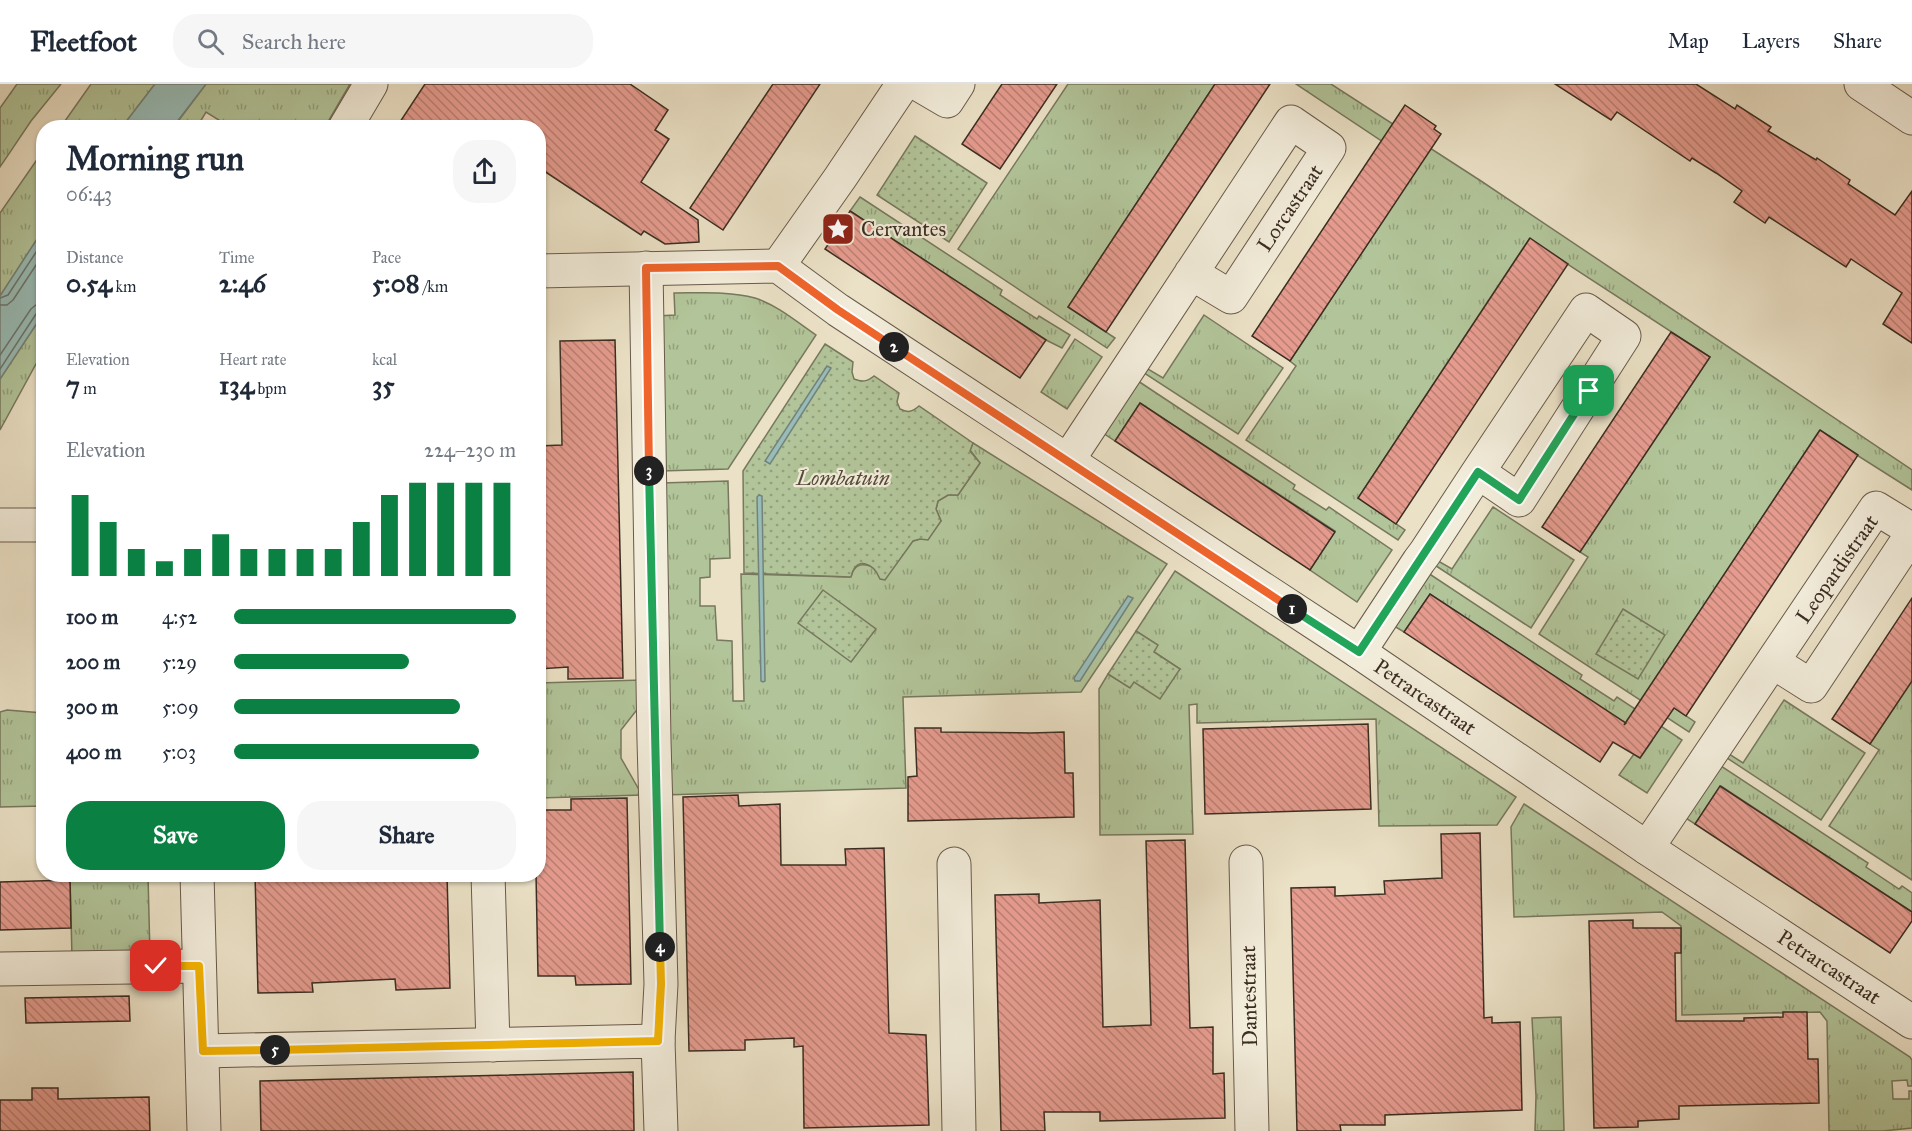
<!DOCTYPE html>
<meta charset="utf-8">
<style>
:root{--surface:#fff;--page:#f6f6f7;--text:#1f2937;--muted:#747a83;--line:#e0e1e3;--accent:#0b8043}
body{margin:0;font-family:"IM FELL Great Primer",serif;background:var(--page);color:var(--text);height:100vh;display:flex;flex-direction:column;font-size:22px;white-space:nowrap}
*{box-sizing:border-box;margin:0}
p{font-size:20px;color:var(--muted)}
.icon{flex:none;width:33px;height:33px;fill:none;stroke:currentColor;stroke-width:2;stroke-linecap:round;stroke-linejoin:round}
.map{position:relative;flex:1;overflow:hidden}
.panel{position:absolute;left:36px;top:36px;width:510px;height:762px;display:flex;flex-direction:column;background:var(--surface);border-radius:24px;box-shadow:0 2px 4px #0004}
.panel>*{flex:none}
.pin{position:absolute;display:grid;place-items:center;width:51px;height:51px;color:#fff;margin:-26px;border-radius:12px;box-shadow:0 3px 9px #0006}
.km{position:absolute;width:30px;height:30px;margin:-15px;border-radius:50%;background:#222;color:#fff;font-size:16px;line-height:30px;text-align:center}
.round{display:grid;place-items:center;flex:none;width:63px;height:63px;border-radius:24px;background:var(--page)}
.headline{display:flex;align-items:center;justify-content:space-between;height:102px;padding:0 30px}
h1{font-size:33px;font-weight:700;line-height:45px}
.figures{display:grid;grid-template-columns:repeat(3,1fr);gap:9px;height:102px;padding:6px 30px}
.figures div{display:grid;align-content:center}
.figures b{font-size:26px;font-weight:700}
.figures small{font-size:16px;font-weight:400}
.figures p{font-size:16px}
.chart{height:168px;padding:12px 30px}
.chart p{display:flex;justify-content:space-between}
.chart svg{width:100%;height:108px;margin-top:6px;stroke:var(--accent);stroke-width:6}
.button{display:flex;gap:12px;margin-top:auto;padding:12px 30px}
.button a{flex:1;height:69px;border-radius:24px;background:var(--accent);color:#fff;font-size:24px;font-weight:700;line-height:69px;text-align:center}
.button a+a{background:var(--page);color:var(--text)}
ul{padding:0 30px;list-style:none;font-size:20px}
li{display:grid;grid-template-columns:96px 72px 1fr;align-items:center;height:45px}
li i{height:15px;border-radius:8px;background:var(--accent)}
header{display:flex;align-items:center;gap:36px;box-sizing:border-box;height:84px;padding:0 30px;background:var(--surface);border-bottom:2px solid var(--line)}
header strong{font-size:28px}
nav{display:flex;gap:33px;margin-inline-start:auto;font-size:21px}
.search{width:420px;height:54px;background:var(--page);display:flex;align-items:center;gap:15px;box-sizing:border-box;padding:0 21px;border-radius:24px;color:var(--muted);font-size:22px}
.map>svg:first-child{display:block}
.grass{fill:url(#grass-tufts);stroke:#77785e;stroke-width:1.5}
.park{fill:url(#park-dots);stroke:#77785e;stroke-width:1.5}
.water{fill:#98bdb8;stroke:#73837c;stroke-width:1.5}
.lines{fill:none;stroke-linecap:round;stroke-linejoin:round}
.shore{stroke:#6a756d;stroke-width:1.5}
.building{fill:url(#building-back-hatch);stroke:#3c2d22;stroke-width:1.5}
.minor-casing{stroke:#685a4b;stroke-width:35}
.minor{stroke:#f2ecda;stroke-width:33}
.split-1-casing{stroke:#fff;stroke-width:12}
.split-2-casing{stroke:#fff;stroke-width:12}
.split-3-casing{stroke:#fff;stroke-width:12}
.split-4-casing{stroke:#fff;stroke-width:12}
.split-5-casing{stroke:#fff;stroke-width:12}
.split-6-casing{stroke:#fff;stroke-width:12}
.split-1{stroke:#22a559;stroke-width:8}
.split-2{stroke:#f0652b;stroke-width:8}
.split-3{stroke:#f0652b;stroke-width:8}
.split-4{stroke:#22a559;stroke-width:8}
.split-5{stroke:#f5b400;stroke-width:8}
.split-6{stroke:#f5b400;stroke-width:8}
.labels{text-anchor:middle;stroke-width:4.5;stroke-linejoin:round;paint-order:stroke}
.street-label{font-size:21px;fill:#3c2d22;stroke:#f2ecda}
.poi-label{font-size:21px;fill:#3c2d22;stroke:#f2ecda;text-anchor:start}
.park-label{font-size:21px;font-style:italic;fill:#544b3a;stroke:#f2ecda}
</style>
<header>
<strong>Fleetfoot</strong>
<div class="search"><svg class="icon" aria-label="search" viewBox="0 0 24 24"><circle cx="10" cy="10" r="6"/><path d="M15 15l6 6"/></svg>Search here</div>
<nav><a>Map</a><a>Layers</a><a>Share</a></nav>
</header>
<div class="map">
<svg width="1912" height="1047" viewBox="0 0 1912 1047">
<defs>
<pattern id="grass-tufts" width="24" height="20" patternUnits="userSpaceOnUse" patternTransform="scale(1.5)"><rect width="24" height="20" fill="#b2c499"/><path d="M3 7l-1-3M5 7V3M7 7l1-3M15 17l-1-3M17 17v-4M19 17l1-3" fill="none" stroke="#92a07c"/></pattern>
<pattern id="park-dots" width="8" height="8" patternUnits="userSpaceOnUse" patternTransform="scale(1.5)"><rect width="8" height="8" fill="#b2c499"/><path d="M2 2h.1M6 6h.1" fill="none" stroke="#92a07c" stroke-width="1.8" stroke-linecap="round"/></pattern>
<pattern id="building-back-hatch" width="6" height="6" patternUnits="userSpaceOnUse" patternTransform="scale(1.5)"><rect width="6" height="6" fill="#e59b8e"/><path d="M-1 5l2 2M0 0l6 6M5-1l2 2" fill="none" stroke="#bb7f74"/></pattern>
</defs>
<rect width="100%" height="100%" fill="#ebe1c6"/>
<filter id="stains"><feTurbulence type="fractalNoise" baseFrequency=".00333" numOctaves="4"/><feColorMatrix values="0 0 0 0 .2 0 0 0 0 .09 0 0 0 0 .02 0 0 0 .5 -.17"/></filter>
<radialGradient id="worn" r=".72"><stop offset=".6" stop-color="#630" stop-opacity="0"/><stop offset="1" stop-color="#630" stop-opacity=".3"/></radialGradient>
<g class="grass">
<path d="M17,0H61L31,37L0,83V24Z"/>
<path d="M91,0H155L122,43L60,44Z"/>
<path d="M206,0H350L325,43H230L206,28L197,43L173,44Z"/>
<path d="M1068,0H1215L1068,223L1115,254L1107,264L958,165Z"/>
<path d="M1296,0H1331L1481,97L1912,386V406L1819,347L1648,606L1695,638L1689,648L1539,550L1588,473L1580,468L1710,273L1529,155L1358,414L1405,446L1398,456L1246,356L1296,282L1290,277L1419,82Z"/>
<path d="M43,67V146L0,212V129Z"/>
<path d="M860,113L1002,206L1000,211L1037,235L1039,232L1070,251L1062,264L1046,256L850,127Z"/>
<path d="M674,209C701,209 729,207 755,214C777,221 797,238 816,251L728,385L661,387L657,232L675,231Z"/>
<path d="M43,230V267L0,346V295Z"/>
<path d="M1204,231L1283,284L1238,350L1141,287L1143,282L1163,294Z"/>
<path d="M1075,255L1102,273L1067,325L1041,308Z"/>
<path d="M1135,295L1295,401L1293,405L1326,426L1329,423L1392,466L1357,518L1310,486L1335,447L1140,319L1115,357L1100,347Z"/>
<path d="M973,359L1167,480L1081,608L903,613L906,704L664,711L661,399L728,397L730,474L710,475V493L700,494V522H715L717,556L732,557L733,617H744L741,490L850,493C855,479 864,478 876,485L913,457L920,455H928L941,437L936,425L938,417L948,411H958L980,379L970,366Z"/>
<path d="M1493,423L1574,476L1531,544L1430,478L1433,474L1452,485Z"/>
<path d="M1175,487L1516,713L1497,741L1379,742L1376,635L1197,639V620L1189,621L1193,750L1100,751L1099,605L1108,590L1129,603L1134,597L1180,585L1154,568L1157,561L1136,547Z"/>
<path d="M1425,487L1582,591L1580,595L1614,617L1617,613L1682,656L1647,709L1619,691L1634,670L1640,674L1652,657L1430,510L1404,548L1389,539Z"/>
<path d="M642,596L643,618L621,646V674L642,711L539,714L538,599Z"/>
<path d="M1912,597V796L1829,742L1879,666L1870,660Z"/>
<path d="M1784,616L1865,669L1821,736L1721,670L1723,666L1743,679Z"/>
<path d="M7,626L43,629V722L0,723V628Z"/>
<path d="M1715,678L1868,779L1866,783L1899,805L1902,802L1912,809V828L1721,702L1695,740L1681,731Z"/>
<path d="M1524,720L1910,973L1912,976V1002H1908L1907,996L1892,997L1893,1015H1909V1007H1912V1044L1883,1047H1829L1827,937L1820,928L1682,931L1681,842L1662,828L1514,833L1511,743Z"/>
<path d="M70,791H148L150,872L72,874Z"/>
<path d="M1561,933L1564,1047H1535L1536,1012L1532,934Z"/>
</g>
<g class="park">
<path d="M915,52L987,99L949,158L877,111Z"/>
<path d="M825,260L853,278L852,288L854,295C862,298 867,298 874,292L899,309L897,318L900,325C908,329 912,328 919,322L973,359L970,367L980,379L958,411H948L938,417L936,425L941,437L928,456L920,455L913,457L885,496L880,495C873,478 856,472 851,493L744,489L743,387Z"/>
<path d="M823,506L876,545L851,578L798,539Z"/>
<path d="M1623,525L1665,551L1638,595L1596,570Z"/>
<path d="M1136,547L1158,561L1154,568L1180,585L1160,615L1134,598L1130,604L1108,590Z"/>
</g>
<g class="water">
<path d="M155,0H206L173,43H122Z"/>
<path d="M43,146V230L0,295V212Z"/>
<path d="M827,282L831,284L770,380L765,377Z"/>
<path d="M759,411L762,412L765,597L763,598L761,597L757,413Z"/>
<path d="M1128,512L1133,514L1080,597H1075L1074,594Z"/>
</g>
<g class="lines">
<g class="shore">
<path d="M0,214L8,211L44,156"/>
<path d="M0,221H7L13,216L44,169"/>
<path d="M0,271L31,225L37,220H44"/>
<path d="M0,285L36,230L44,227"/>
</g>
</g>
<g class="building">
<path d="M425,0H630L668,26L655,46L669,55L641,98L698,136L699,158L665,160L644,147L641,151L538,83V44H396Z"/>
<path d="M773,0H820L723,146L690,124Z"/>
<path d="M1002,0H1057L1000,85L962,60Z"/>
<path d="M1215,0H1270L1106,248L1068,223Z"/>
<path d="M1555,0H1696L1735,25L1737,21L1771,43L1768,47L1816,76L1817,74L1850,96L1848,100L1895,131L1912,107V259L1883,240L1902,209L1851,175L1846,183L1769,133L1765,139L1734,118L1742,107L1716,89L1692,74L1690,77L1617,28L1611,36Z"/>
<path d="M1405,21L1436,42L1434,45L1441,50L1290,277L1252,252Z"/>
<path d="M850,127L1046,256L1020,294L825,165Z"/>
<path d="M1530,154L1568,180L1396,440L1358,414Z"/>
<path d="M1671,248L1710,273L1580,468L1542,443Z"/>
<path d="M615,256L623,594L568,595V583L538,585V362L562,361L560,257Z"/>
<path d="M1140,319L1335,448L1310,486L1115,357Z"/>
<path d="M1820,346L1858,371L1686,632L1674,624L1640,674L1613,658L1600,678L1404,548L1430,510L1626,639L1624,641Z"/>
<path d="M1912,514V597L1870,660L1832,635Z"/>
<path d="M1368,640L1371,725L1205,730L1203,645Z"/>
<path d="M915,644H941V648L1031,649L1064,648L1065,689H1073L1074,733L908,737V693L917,692Z"/>
<path d="M1720,702L1912,828V837L1890,869L1695,740Z"/>
<path d="M738,711L739,722L780,720L781,781H846L845,765L884,764L889,949L926,951L929,1041L804,1044L803,962L794,963V954L745,956V966L689,967L683,713Z"/>
<path d="M627,714L631,900L576,901L575,892H538L536,790H538V726H571V715Z"/>
<path d="M1480,749L1484,934L1492,933V939L1520,938L1522,1026L1385,1031V1041H1340L1341,1047H1297L1291,804L1335,803V812L1385,810L1384,797L1442,794L1441,750Z"/>
<path d="M1185,756L1190,944L1213,943V990L1224,989L1225,1034L1100,1037V1028H1044L1045,1047H1001L995,811L1039,810V819L1100,816L1103,943L1151,941L1146,757Z"/>
<path d="M255,790H447L450,904L396,906L395,895L312,899L313,908L258,909Z"/>
<path d="M70,796L71,844L0,846V798Z"/>
<path d="M1633,836V844H1681V869H1675L1676,937H1744V934L1783,933V928H1807L1808,975H1818L1819,1019L1679,1022V1035L1638,1037V1043L1594,1044L1589,837Z"/>
<path d="M129,912L130,937L26,939L25,914Z"/>
<path d="M633,988L634,1047H261L260,997Z"/>
<path d="M32,1004H58V1015L149,1013L150,1047H0V1016H32Z"/>
</g>
<g class="lines">
<defs>
<g id="minor">
<path d="M918,0L947,17L958,0"/>
<path d="M1861,0L1912,34"/>
<path d="M345,44L371,0"/>
<path d="M778,182L840,94L903,0"/>
<path d="M646,184L654,657L661,900L658,957"/>
<path d="M538,187L778,182L838,226L1359,568L1647,764L1912,938"/>
<path d="M1068,376L1291,38L1329,64L1231,213L1191,189"/>
<path d="M0,441H44"/>
<path d="M1359,568L1419,477L1425,469L1478,388L1586,226L1624,252L1519,416L1478,388"/>
<path d="M1773,578L1811,602L1912,450"/>
<path d="M1647,764L1876,424L1912,446"/>
<path d="M1246,778L1252,1047"/>
<path d="M954,780L959,1047"/>
<path d="M197,790L204,1047"/>
<path d="M488,790L493,961"/>
<path d="M0,885L199,882"/>
<path d="M203,967L658,957L661,1047"/>
</g>
</defs>
<use href="#minor" class="minor-casing"/>
<use href="#minor" class="minor"/>
</g>
<g class="lines">
<defs>
<path id="split-1" d="M1292,525L1359,568L1478,388L1519,416L1589,307"/>
<path id="split-2" d="M894,263L1292,525"/>
<path id="split-3" d="M649,387L646,184L778,182L838,226L894,263"/>
<path id="split-4" d="M649,387L660,863"/>
<path id="split-5" d="M275,966L658,957L661,900L660,863"/>
<path id="split-6" d="M156,882H199L203,967L275,966"/>
</defs>
<use href="#split-1" class="split-1-casing"/>
<use href="#split-2" class="split-2-casing"/>
<use href="#split-3" class="split-3-casing"/>
<use href="#split-4" class="split-4-casing"/>
<use href="#split-5" class="split-5-casing"/>
<use href="#split-6" class="split-6-casing"/>
<use href="#split-1" class="split-1"/>
<use href="#split-2" class="split-2"/>
<use href="#split-3" class="split-3"/>
<use href="#split-4" class="split-4"/>
<use href="#split-5" class="split-5"/>
<use href="#split-6" class="split-6"/>
</g>
<defs>
<symbol id="sight-square" viewBox="-11 -11 22 22"><rect x="-9" y="-9" width="18" height="18" rx="4" fill="#8f2418" stroke="#f2ecda"/><path d="M0-6L1.8-2.2L6-1.7L2.9 1.2L3.7 5.4L0 3.3L-3.7 5.4L-2.9 1.2L-6-1.7L-1.8-2.2Z" fill="#fff"/></symbol>
</defs>
<g fill-rule="evenodd">
<use href="#sight-square" x="819" y="126" width="38" height="38"/>
</g>
<g class="labels">
<g class="street-label">
<text transform="translate(1290 124) rotate(-56)" y="7">Lorcastraat</text>
<text transform="translate(1837 485) rotate(-55)" y="7">Leopardistraat</text>
<text transform="translate(1425 613) rotate(34)" y="7">Petrarcastraat</text>
<text transform="translate(1829 883) rotate(33)" y="7">Petrarcastraat</text>
<text transform="translate(1249 912) rotate(-91)" y="7">Dantestraat</text>
</g>
<g class="poi-label">
<text x="861" y="152">Cervantes</text>
</g>
<g class="park-label">
<text x="843" y="401">Lombatuin</text>
</g>
</g>
<rect width="100%" height="100%" filter="url(#stains)"/>
<rect width="100%" height="100%" fill="url(#worn)"/>
</svg>
<div class="pin" style="left:1589px;top:307px;background:#1e9e55"><svg class="icon" aria-label="arrive" viewBox="0 0 24 24"><path d="M6 21V4h12l-3 4 3 4H6"/></svg></div>
<div class="pin" style="left:156px;top:882px;background:#d93025"><svg class="icon" aria-label="check" viewBox="0 0 24 24"><path d="M5 12l5 5 9-10"/></svg></div>
<b class="km" style="left:1292px;top:525px">1</b>
<b class="km" style="left:894px;top:263px">2</b>
<b class="km" style="left:649px;top:387px">3</b>
<b class="km" style="left:660px;top:863px">4</b>
<b class="km" style="left:275px;top:966px">5</b>
<section class="panel">
<div class="headline"><div><h1>Morning run</h1><p>06:43</p></div><a class="round"><svg class="icon" aria-label="share" viewBox="0 0 24 24"><path d="M12 15V3M7 8l5-5 5 5M5 13v7h14v-7"/></svg></a></div>
<div class="figures">
<div><p>Distance</p><b>0.54<small> km</small></b></div>
<div><p>Time</p><b>2:46</b></div>
<div><p>Pace</p><b>5:08<small> /km</small></b></div>
</div>
<div class="figures">
<div><p>Elevation</p><b>7<small> m</small></b></div>
<div><p>Heart rate</p><b>134<small> bpm</small></b></div>
<div><p>kcal</p><b>35</b></div>
</div>
<div class="chart"><p><span>Elevation</span>224–230 m</p>
<svg viewBox="0 0 160 44" preserveAspectRatio="none"><path d="M5 44V11M15 44V22M25 44V33M35 44V38M45 44V33M55 44V27M65 44V33M75 44V33M85 44V33M95 44V33M105 44V22M115 44V11M125 44V6M135 44V6M145 44V6M155 44V6"/></svg>
</div>
<ul>
<li><b>100 m</b>4:52<i style="width:100%"></i></li>
<li><b>200 m</b>5:29<i style="width:62%"></i></li>
<li><b>300 m</b>5:09<i style="width:80%"></i></li>
<li><b>400 m</b>5:03<i style="width:87%"></i></li>
</ul>
<div class="button"><a>Save</a><a>Share</a></div>
</section>
</div>
